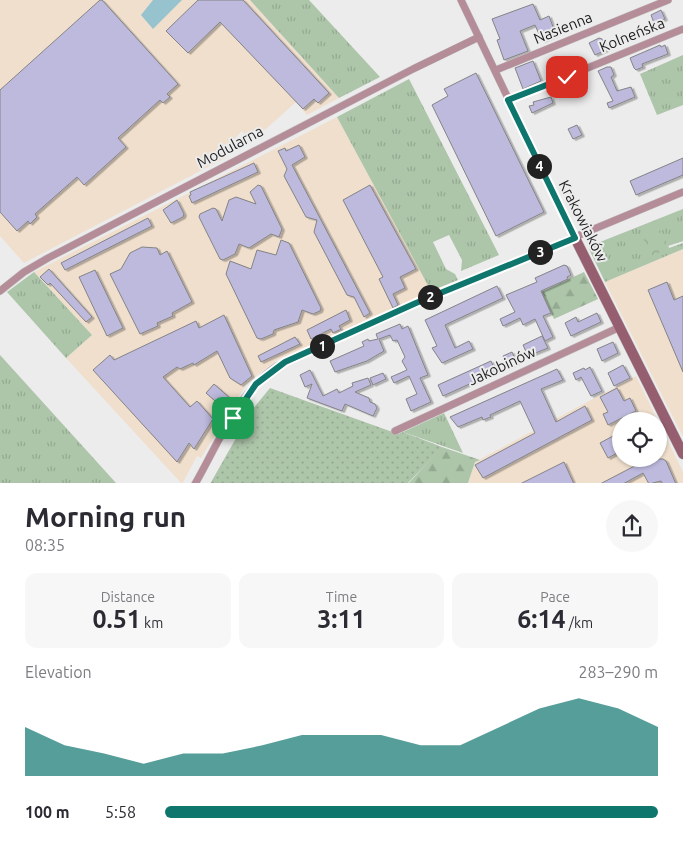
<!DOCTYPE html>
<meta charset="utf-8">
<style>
:root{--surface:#fff;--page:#f7f7f7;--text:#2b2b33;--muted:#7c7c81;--accent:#0f766e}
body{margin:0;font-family:Ubuntu,sans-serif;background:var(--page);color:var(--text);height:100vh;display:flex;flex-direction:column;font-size:19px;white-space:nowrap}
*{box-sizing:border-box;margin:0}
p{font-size:16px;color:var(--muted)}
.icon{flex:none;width:28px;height:28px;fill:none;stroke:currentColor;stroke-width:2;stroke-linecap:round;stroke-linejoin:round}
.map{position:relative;height:483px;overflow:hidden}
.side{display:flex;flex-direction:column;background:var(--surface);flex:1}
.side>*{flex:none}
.controls{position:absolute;left:612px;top:412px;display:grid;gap:10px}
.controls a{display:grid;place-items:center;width:55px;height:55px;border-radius:50%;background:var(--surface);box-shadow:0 1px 4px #0004;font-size:25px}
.pin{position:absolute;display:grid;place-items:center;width:42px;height:42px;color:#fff;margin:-21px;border-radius:10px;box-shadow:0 2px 8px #0006}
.km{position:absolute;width:25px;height:25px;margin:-12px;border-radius:50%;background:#222;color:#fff;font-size:14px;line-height:25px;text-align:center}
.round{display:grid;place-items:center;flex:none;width:52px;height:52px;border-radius:26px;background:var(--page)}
.head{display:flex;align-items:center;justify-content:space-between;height:85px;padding:0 25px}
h1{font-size:28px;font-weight:700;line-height:38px}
.figures{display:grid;grid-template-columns:repeat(3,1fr);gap:8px;height:85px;padding:5px 25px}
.figures div{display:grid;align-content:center;border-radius:12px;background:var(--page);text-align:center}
.figures b{font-size:25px;font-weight:700}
.figures small{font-size:14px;font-weight:400}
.figures p{font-size:14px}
.chart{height:140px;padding:10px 25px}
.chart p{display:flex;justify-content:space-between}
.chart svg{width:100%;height:90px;margin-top:5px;fill:var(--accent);opacity:.7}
ul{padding:0 25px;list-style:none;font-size:16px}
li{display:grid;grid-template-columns:80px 60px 1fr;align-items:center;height:38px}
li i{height:12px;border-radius:6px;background:var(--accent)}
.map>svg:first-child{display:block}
.commercial{fill:#f0dfcd}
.grass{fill:url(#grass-tufts)}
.forest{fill:url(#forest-firs)}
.park{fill:url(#park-crowns)}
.garden{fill:url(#garden-dots)}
.water{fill:#97c3cf}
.building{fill:#bdbade;stroke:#848385;filter:url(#shadow)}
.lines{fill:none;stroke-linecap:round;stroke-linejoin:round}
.street-casing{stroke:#c7c7c8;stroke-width:8}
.secondary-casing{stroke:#c7c7c8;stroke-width:11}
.street{stroke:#b48d98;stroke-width:7}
.secondary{stroke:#965f6f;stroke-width:10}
.route-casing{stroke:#fff;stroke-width:10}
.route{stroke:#0f766e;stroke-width:6}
.labels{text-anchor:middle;stroke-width:4;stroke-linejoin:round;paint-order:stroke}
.street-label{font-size:15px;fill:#1d1d1e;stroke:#ececed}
</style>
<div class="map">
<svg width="683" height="484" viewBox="0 0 683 484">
<defs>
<pattern id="grass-tufts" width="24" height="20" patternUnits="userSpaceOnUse" patternTransform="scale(1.25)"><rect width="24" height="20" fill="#adc5a9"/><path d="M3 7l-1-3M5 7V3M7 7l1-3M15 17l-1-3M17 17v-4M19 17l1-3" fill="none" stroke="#94a991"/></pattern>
<pattern id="forest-firs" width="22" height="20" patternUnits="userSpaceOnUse" patternTransform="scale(1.25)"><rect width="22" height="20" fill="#adc5a9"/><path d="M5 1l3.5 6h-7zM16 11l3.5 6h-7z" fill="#94a991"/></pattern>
<pattern id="park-crowns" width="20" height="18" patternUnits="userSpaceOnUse" patternTransform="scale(1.25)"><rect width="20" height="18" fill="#adc5a9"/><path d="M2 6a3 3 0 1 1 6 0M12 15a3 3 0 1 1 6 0" fill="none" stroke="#94a991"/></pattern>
<pattern id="garden-dots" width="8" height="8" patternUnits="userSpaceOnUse" patternTransform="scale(1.25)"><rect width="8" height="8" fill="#adc5a9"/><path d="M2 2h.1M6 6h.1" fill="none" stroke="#94a991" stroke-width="1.8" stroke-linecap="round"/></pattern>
<filter id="shadow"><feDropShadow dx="2.5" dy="1.5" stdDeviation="0" flood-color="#0004"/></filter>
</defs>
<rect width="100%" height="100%" fill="#ececed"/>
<g class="commercial">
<path d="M0,0H250L339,98L307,115L296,102L266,129L247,137L242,131L232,141L236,145L225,158L24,263L0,236Z"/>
<path d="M337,117L431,291L277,360L247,383L201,458L197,456L182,484L66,358L92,335L34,272Z"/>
<path d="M683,249V437L605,282Z"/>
<path d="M636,376L658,421H621V459H659V423L683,472V483L468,484L475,462Z"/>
</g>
<g class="grass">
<path d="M250,0H309L380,77L339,98Z"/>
<path d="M683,55V105L657,115L640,74Z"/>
<path d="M409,79L499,255L461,271L462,260L449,235L433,242L446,269L455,274L458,280L431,291L337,117Z"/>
<path d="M683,209V241L668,246L661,230L669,248L683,243V249L605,282L589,249L590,246Z"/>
<path d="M34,272L92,335L66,358L7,292Z"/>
<path d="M0,355L116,483H0Z"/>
<path d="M444,413L463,453L403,432Z"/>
</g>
<g class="forest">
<path d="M584,272L598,299L554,319L541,292Z"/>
<path d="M442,447L480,460L475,462L468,483L408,484Z"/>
</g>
<path class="park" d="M661,230L669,248L651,256L643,238Z"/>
<path class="garden" d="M270,388L398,434L403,432L442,447L441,449L408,483L210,484L252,410Z"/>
<path class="water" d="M153,0H182L153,29L141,15Z"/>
<g class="building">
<path d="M100,0H102L178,84L167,94L170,97L163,103L160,100L118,138L126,147L84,185L77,177L35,214L37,217L30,224L28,221L17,231L0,212V90Z"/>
<path d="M198,0H243L329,93L318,103L314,99L303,109L220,22L188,53L166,31Z"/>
<path d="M533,4L540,20L549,16L556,35L542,41L535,25L520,31L528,51L504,60L497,40L500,39L492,19Z"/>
<path d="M661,10L665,19L654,23L651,15Z"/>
<path d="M599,38L602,39L606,50L595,55L589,43Z"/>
<path d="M660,45L661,47L665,45L668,54L642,64L643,67L636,70L634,68L630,58Z"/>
<path d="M533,61L541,81L523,89L515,68Z"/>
<path d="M607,67H611L614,75L611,77L617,91L631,87L635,97L609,108L607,103L613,101L598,71Z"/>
<path d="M476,73L544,212L496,236L432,105L448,96L444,89Z"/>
<path d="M577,80L581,89L566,95L563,86Z"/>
<path d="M551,97L553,103L532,113L529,106L534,105L533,102Z"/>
<path d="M577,125L582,135L573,139L568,129Z"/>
<path d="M299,145L305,157L292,165L370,313L364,317L354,297L347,295L314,232L317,220L306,217L284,176L287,169L278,151L285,148L286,151Z"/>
<path d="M683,158V175L636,195L630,181Z"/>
<path d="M254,163L258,172L192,203L189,196L191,195L190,192Z"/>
<path d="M258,185L261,186L282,229L279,237L271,234L249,248L239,244L235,254L223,260L220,259L199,217L200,214L213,208L216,209L222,221L229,200L236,197L256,204L250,192Z"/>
<path d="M370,185L416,269L400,277L405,288L393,294L398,305L393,308L379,279L383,277L343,200Z"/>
<path d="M177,200L184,214L183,217L171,223L163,210Z"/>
<path d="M148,218L152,226L65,270L61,263Z"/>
<path d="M281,240L289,243L321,308L320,311L313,314L302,310L298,322L274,330L273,334L261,339L257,338L226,274L230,261L251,269L257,250L276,255Z"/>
<path d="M142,247L157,248L160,255L167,251L192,302L172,313L173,316L157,323L158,326L140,334L110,274L121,269L130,253Z"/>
<path d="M564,265L567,266L571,275L567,277L568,279L541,291L551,313L543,316L553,337L545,341L535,319L523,325L520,318L503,326L500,319L515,312L506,295L537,282L535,278Z"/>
<path d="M49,269L92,317L86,322L50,283L48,285L40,277Z"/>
<path d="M95,270L123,328L107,336L79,277Z"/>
<path d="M667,282L674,300L683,296V372L648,290Z"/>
<path d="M497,286L503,298L445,325L455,348L469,341L473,349L442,363L432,348L437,346L425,320Z"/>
<path d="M346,310L350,320L339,326L341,329L333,333L331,329L311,339L307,330Z"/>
<path d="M597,313L601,322L571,336L565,323L576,317L578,322Z"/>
<path d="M224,315L252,376L241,385L230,378L217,351L194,365L193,363L180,369L177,367L163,377L190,407L197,401L213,419L194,449L189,443L177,462L93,370L110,355L114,360L196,321L199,328Z"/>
<path d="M400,324L402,329L408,326L428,375L420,378L431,402L411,411L406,399L417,394L409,376L394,383L391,377L407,370L402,361L405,357L397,340L393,341L390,335L379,339L384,351L367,361L335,372L330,361L364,346L362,342L368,339L369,341L378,339L376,334Z"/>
<path d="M542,336L548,348L528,356L523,345Z"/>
<path d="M295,337L300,344L261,362L258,356Z"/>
<path d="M613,342L618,353L602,361L597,349Z"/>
<path d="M512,352L517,363L508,367L503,356Z"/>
<path d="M491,361L496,372L443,396L438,385Z"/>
<path d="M623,365L630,378L614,386L608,373Z"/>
<path d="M590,367L602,391L591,396L581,377L576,380L573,373L584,368L585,370Z"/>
<path d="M557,369L563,380L541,389L556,422L585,406L592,420L483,478L475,465L535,433L520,401L490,415L491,417L483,420L482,417L458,427L450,417Z"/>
<path d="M310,370L323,396L337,389L339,393L353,386L352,383L368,378L371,385L355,392L369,398L370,402L375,404L377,408L373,416L345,404L342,411L307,398L312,384L305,387L300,375Z"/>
<path d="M383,373L386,379L373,385L370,378Z"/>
<path d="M214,384L231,399L223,408L206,393Z"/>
<path d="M617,388L624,401L630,398L636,411L608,425L603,414L608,412L600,397Z"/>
<path d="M613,436L621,451L608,458L600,443Z"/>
<path d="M648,459H663L666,461L676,484H663L661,481L649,484L643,473L623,484H600Z"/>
<path d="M564,462L574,484H520Z"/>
</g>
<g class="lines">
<defs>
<g id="street">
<path d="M461,0L575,238"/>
<path d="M496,70L668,0"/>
<path d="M509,100L683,29"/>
<path d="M0,291L24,272L48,258L413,69L479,37"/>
<path d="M395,431L620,327"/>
<path d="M195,484C218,444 238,392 277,366L416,303L683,192"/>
</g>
<path id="secondary" d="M575,238L683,454"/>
</defs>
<use href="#street" class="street-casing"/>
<use href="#secondary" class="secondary-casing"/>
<use href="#street" class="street"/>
<use href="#secondary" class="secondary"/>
</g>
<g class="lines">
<defs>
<path id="route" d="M233,418L256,384L285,362L416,303L575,238L508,100L567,77"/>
</defs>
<use href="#route" class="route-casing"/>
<use href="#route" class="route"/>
</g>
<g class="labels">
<g class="street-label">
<text transform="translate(563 28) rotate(-22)" y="5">Nasienna</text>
<text transform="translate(632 35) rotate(-22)" y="5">Kolneńska</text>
<text transform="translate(230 147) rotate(-28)" y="5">Modularna</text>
<text transform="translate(583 221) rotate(63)" y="5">Krakowiaków</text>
<text transform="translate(502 366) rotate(-25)" y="5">Jakobinów</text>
</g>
</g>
</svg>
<div class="controls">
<a><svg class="icon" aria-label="locate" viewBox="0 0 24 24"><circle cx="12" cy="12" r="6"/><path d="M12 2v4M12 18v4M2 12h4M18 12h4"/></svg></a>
</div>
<div class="pin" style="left:233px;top:418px;background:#1e9e55"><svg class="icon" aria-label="arrive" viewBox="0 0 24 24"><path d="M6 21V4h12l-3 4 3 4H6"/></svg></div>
<div class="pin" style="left:567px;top:77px;background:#d93025"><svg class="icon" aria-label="check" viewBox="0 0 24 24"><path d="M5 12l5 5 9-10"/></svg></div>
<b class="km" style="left:322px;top:346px">1</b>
<b class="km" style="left:430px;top:297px">2</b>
<b class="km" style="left:540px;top:252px">3</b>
<b class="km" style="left:539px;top:166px">4</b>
</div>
<section class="side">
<div class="head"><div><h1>Morning run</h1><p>08:35</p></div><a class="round"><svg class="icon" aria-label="share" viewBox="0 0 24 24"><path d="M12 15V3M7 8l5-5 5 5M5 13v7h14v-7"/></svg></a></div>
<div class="figures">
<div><p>Distance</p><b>0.51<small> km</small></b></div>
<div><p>Time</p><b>3:11</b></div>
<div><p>Pace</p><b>6:14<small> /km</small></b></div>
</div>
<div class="chart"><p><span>Elevation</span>283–290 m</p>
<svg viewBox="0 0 160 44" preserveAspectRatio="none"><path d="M0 44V20L10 29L20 33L30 38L40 33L50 33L60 29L70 24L80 24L90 24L100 29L110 29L120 20L130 11L140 6L150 11L160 20V44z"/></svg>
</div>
<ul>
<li><b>100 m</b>5:58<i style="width:100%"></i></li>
</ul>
</section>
